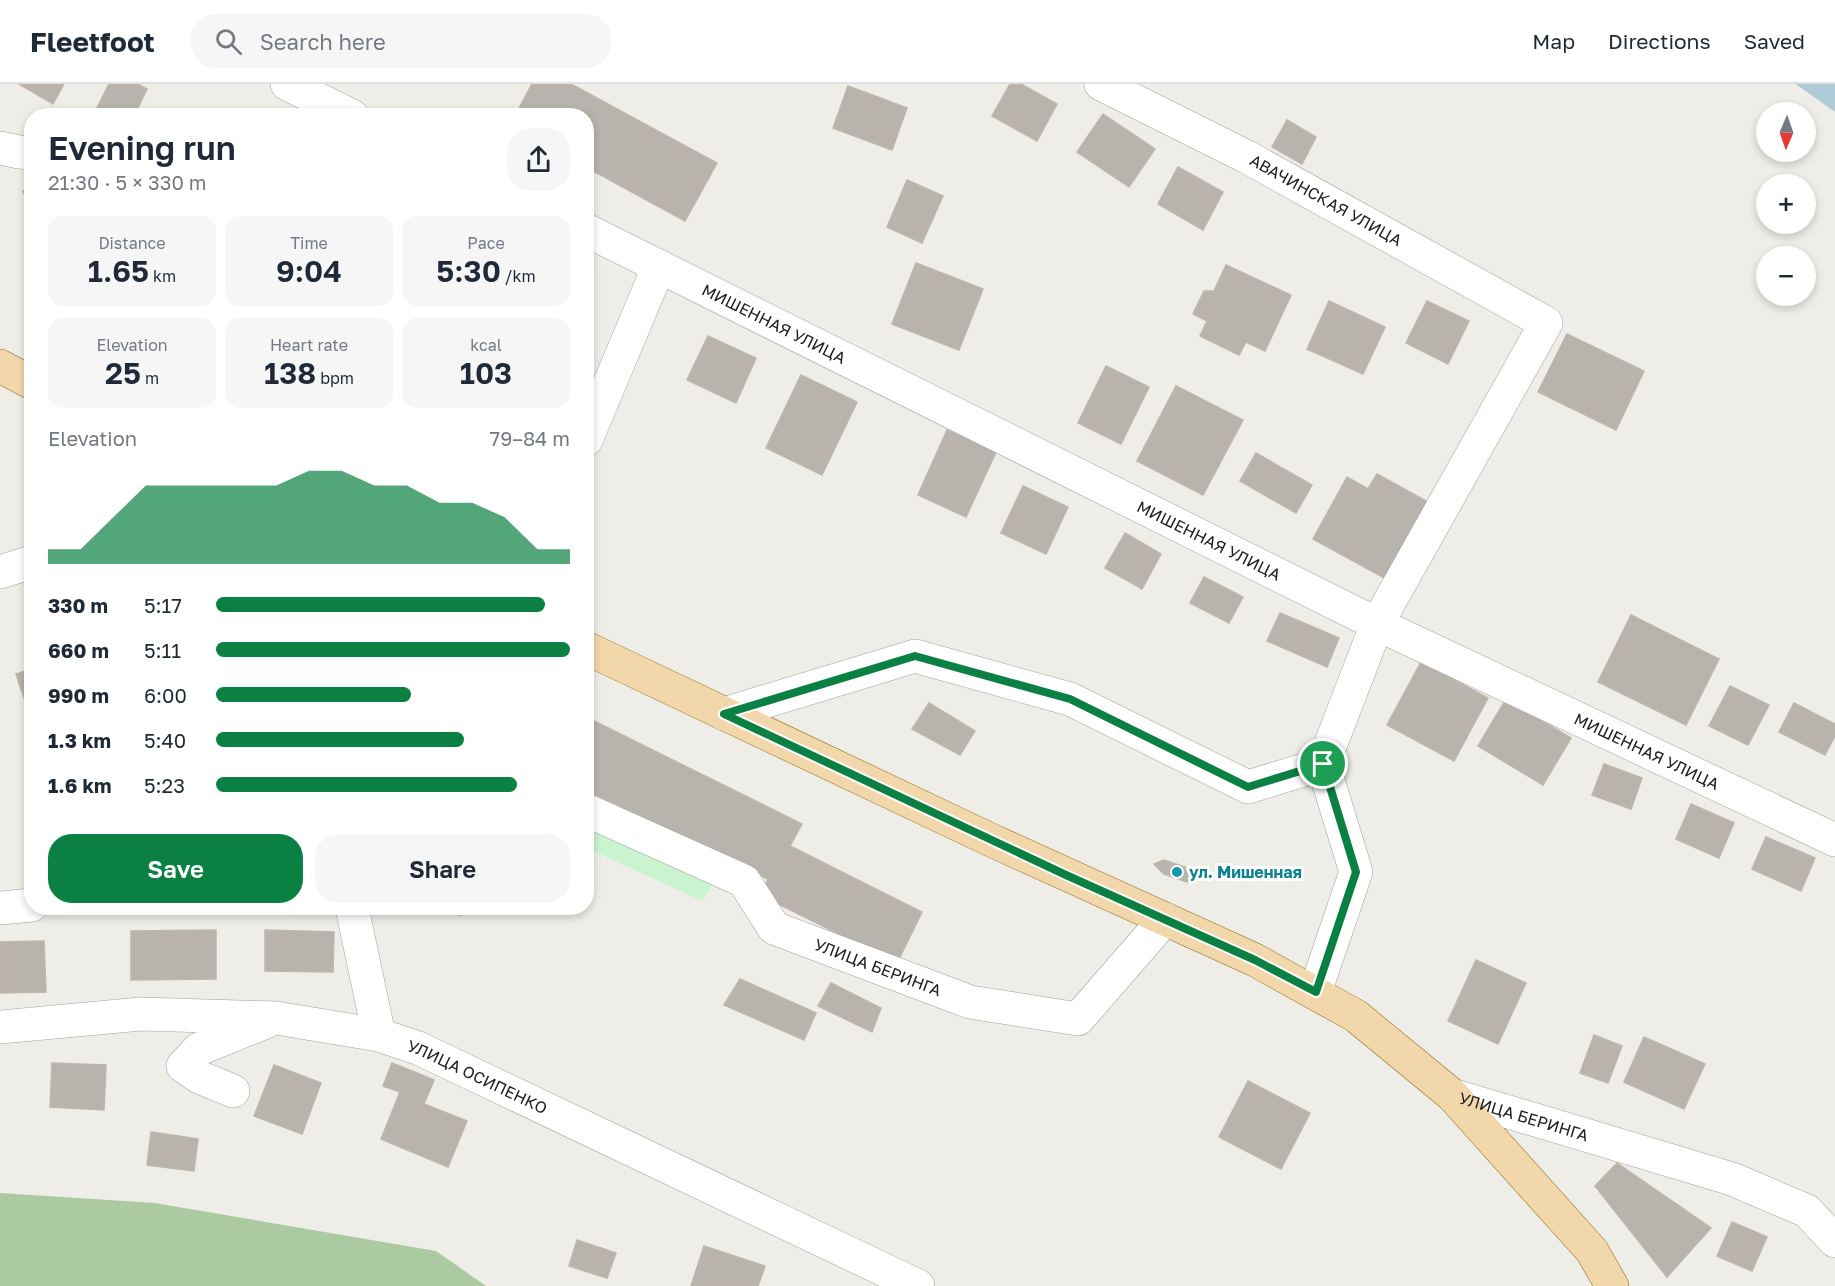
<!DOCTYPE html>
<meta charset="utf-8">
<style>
:root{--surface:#fff;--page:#f6f6f7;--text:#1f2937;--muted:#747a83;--line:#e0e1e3;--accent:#0b8043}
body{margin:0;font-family:"Golos Text",sans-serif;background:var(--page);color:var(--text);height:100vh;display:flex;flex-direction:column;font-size:22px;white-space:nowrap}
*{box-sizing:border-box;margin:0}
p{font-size:20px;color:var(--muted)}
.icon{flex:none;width:33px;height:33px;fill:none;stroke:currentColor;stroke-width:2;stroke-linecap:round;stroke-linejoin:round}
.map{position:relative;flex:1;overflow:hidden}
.details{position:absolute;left:24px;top:24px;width:570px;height:807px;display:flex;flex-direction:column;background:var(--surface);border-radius:24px;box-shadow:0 3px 9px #0003}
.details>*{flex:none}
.needle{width:39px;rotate:182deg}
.controls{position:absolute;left:1756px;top:18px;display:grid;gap:12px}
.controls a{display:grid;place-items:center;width:60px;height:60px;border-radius:50%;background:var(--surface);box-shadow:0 3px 9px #0003;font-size:30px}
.pin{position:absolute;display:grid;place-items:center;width:51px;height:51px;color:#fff;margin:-26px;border:3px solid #fff;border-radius:50%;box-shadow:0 2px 6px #0007}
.round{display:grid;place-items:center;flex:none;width:63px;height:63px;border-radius:24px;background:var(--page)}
.headline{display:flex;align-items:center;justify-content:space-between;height:102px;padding:0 24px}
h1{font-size:33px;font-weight:600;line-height:45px}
.figures{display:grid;grid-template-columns:repeat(3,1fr);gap:9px;height:102px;padding:6px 24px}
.figures div{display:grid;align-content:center;border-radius:15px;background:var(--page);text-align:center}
.figures b{font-size:30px;font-weight:600}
.figures small{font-size:16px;font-weight:400}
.figures p{font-size:16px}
.chart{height:168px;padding:12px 24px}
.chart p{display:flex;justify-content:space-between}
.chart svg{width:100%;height:108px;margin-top:6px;fill:var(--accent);opacity:.7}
.button{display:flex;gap:12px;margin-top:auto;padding:12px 24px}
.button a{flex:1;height:69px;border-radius:24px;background:var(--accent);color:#fff;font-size:24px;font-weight:600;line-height:69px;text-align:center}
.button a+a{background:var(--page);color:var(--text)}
ul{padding:0 24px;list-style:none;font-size:20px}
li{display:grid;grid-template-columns:96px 72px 1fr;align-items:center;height:45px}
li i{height:15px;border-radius:8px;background:var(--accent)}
header{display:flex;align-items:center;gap:36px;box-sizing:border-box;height:84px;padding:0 30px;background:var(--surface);border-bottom:2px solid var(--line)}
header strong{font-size:28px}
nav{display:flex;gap:33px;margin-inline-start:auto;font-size:21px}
.search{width:420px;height:54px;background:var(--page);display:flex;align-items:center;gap:15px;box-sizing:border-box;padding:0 21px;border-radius:24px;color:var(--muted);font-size:22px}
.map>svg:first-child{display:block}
.forest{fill:#abcaa1}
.park{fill:#caf4d0}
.water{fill:#adccd8}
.building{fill:#b8b3ad;stroke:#bfb5ab;stroke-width:1.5}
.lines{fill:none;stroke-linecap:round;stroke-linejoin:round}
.minor-casing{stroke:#a1a1a1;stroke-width:34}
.major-casing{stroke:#8b6911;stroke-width:34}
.minor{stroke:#fff;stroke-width:33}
.major{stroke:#f2d7aa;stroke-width:33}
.route-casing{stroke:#fff;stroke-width:12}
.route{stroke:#0b8043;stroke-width:8}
.culture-dot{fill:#0f9aa8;stroke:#fff;stroke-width:2}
.labels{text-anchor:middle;stroke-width:6;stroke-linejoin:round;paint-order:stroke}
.street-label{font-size:16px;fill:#202020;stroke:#fff}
.culture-label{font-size:16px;font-weight:bold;fill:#0d838f;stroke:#fff;text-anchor:start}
</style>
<header>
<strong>Fleetfoot</strong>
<div class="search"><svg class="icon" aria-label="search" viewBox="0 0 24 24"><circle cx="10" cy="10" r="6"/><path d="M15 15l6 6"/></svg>Search here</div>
<nav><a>Map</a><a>Directions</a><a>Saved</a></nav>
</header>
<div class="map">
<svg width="1835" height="1202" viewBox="0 0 1835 1202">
<rect width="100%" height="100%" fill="#efede8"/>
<path class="forest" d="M0,1109L155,1119L436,1167L486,1202H0Z"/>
<path class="park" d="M587,726L721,787L702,817L587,764Z"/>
<path class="water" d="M1796,0H1835V28L1797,1Z"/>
<g class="building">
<path d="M19,0H64L53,20Z"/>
<path d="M109,0H138L147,5L134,32H103L95,28Z"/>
<path d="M532,0H571L717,79L685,137L586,83V32H515Z"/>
<path d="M1010,0H1021L1057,20L1037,57L992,32Z"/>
<path d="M848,2L907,24L892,66L833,44Z"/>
<path d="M1103,30L1155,65L1129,103L1077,68Z"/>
<path d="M1287,36L1316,53L1302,80L1272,63Z"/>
<path d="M1178,83L1223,108L1203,146L1158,120Z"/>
<path d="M907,96L943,112L922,159L887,143Z"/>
<path d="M32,104V132L23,107Z"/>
<path d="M916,179L983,205L959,266L892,240Z"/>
<path d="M1226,181L1291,211L1265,267L1246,258L1239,271L1200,252L1207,237L1193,230L1204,207H1214Z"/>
<path d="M1329,217L1385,243L1363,290L1307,265Z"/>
<path d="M1427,217L1469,237L1448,280L1406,259Z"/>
<path d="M1567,250L1644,287L1616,346L1538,308Z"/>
<path d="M708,252L756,274L736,319L687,296Z"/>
<path d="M1106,282L1149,303L1121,360L1078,339Z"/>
<path d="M801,291L857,318L822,391L766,364Z"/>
<path d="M1176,302L1243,336L1203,411L1137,377Z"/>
<path d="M947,346L996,368L966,433L918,411Z"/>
<path d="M1256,369L1312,401L1296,429L1240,397Z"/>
<path d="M1377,390L1428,418L1386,495L1313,455L1347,393L1368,405Z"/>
<path d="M1023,402L1068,423L1046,470L1001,449Z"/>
<path d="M1125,449L1161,470L1142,505L1105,484Z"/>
<path d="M1204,493L1243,513L1229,539L1190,519Z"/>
<path d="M1280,529L1339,554L1327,583L1267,557Z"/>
<path d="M1631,531L1719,575L1686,641L1598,598Z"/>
<path d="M1421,578L1488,614L1454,677L1387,641Z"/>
<path d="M32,585V638L16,590Z"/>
<path d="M1730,602L1769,621L1748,661L1709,642Z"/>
<path d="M1506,615L1571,654L1543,701L1478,662Z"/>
<path d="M929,619L975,647L960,671L912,645Z"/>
<path d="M1794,619L1835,640V652L1825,671L1779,648Z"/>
<path d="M586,633L802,740L790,762L922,828L897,879L760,811L768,795L586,706Z"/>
<path d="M1604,680L1642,694L1631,725L1592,711Z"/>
<path d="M1691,720L1734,739L1719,774L1676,755Z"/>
<path d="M1766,753L1815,774L1801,807L1752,785Z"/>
<path d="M1164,776L1191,785L1195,794L1187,798L1164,790L1154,780Z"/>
<path d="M436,824H463L461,831Z"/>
<path d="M216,846V895L131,896V847Z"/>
<path d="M265,846L334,848L333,888L265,887Z"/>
<path d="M44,857L46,908L0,909V858Z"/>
<path d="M1476,876L1526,899L1498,960L1448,937Z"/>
<path d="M740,895L816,929L804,956L724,921Z"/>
<path d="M831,899L881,924L872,948L818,922Z"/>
<path d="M1594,951L1622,962L1608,999L1580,989Z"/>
<path d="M1644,953L1705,980L1684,1025L1624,998Z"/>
<path d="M52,979L106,981L104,1026L50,1023Z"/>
<path d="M392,979L434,996L424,1020L467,1037L448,1083L381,1055L400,1008L383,1002Z"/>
<path d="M274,981L321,999L302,1050L254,1032Z"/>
<path d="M1248,997L1310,1029L1281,1085L1219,1053Z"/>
<path d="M151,1048L198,1055L194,1087L147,1081Z"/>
<path d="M1617,1079L1711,1144L1667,1193L1595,1102Z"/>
<path d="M1732,1138L1767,1153L1752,1187L1717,1172Z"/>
<path d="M577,1156L616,1169L607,1194L569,1182Z"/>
<path d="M704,1162L765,1182L758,1202H691Z"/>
</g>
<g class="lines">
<defs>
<g id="minor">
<path d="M287,0L352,32"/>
<path d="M0,64L19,68L32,69"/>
<path id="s1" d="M586,146L1377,540L1835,756"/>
<path d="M586,356L659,182"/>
<path d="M0,488L32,478"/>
<path d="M724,630L915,572L1070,615L1248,703L1323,680L1377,540L1546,239L1247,73L1101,0"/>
<path id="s2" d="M586,726L744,797L774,844L970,918L1078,935L1165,835"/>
<path d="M0,824L32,821"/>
<path d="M352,824L379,951"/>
<path d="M1315,908L1356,788L1323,680"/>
<path id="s3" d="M0,943L141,930L276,934L379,951L418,964L918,1202"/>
<path d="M233,1007L199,993L183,982L199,965L266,938"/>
<path id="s4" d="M1452,1011L1732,1095L1807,1127L1835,1157"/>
</g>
<g id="major">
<path d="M0,282L32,299"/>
<path d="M586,564L991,756L1255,876L1356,932L1452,1011L1592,1167L1612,1202"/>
</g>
</defs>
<use href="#minor" class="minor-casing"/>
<use href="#major" class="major-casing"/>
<use href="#minor" class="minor"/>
<use href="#major" class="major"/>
</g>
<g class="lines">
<defs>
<path id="route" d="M915,572L1070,615L1248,703L1323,680L1356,788L1316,908L1255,876L1066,791L724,630Z"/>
</defs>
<use href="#route" class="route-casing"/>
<use href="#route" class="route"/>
</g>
<circle class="culture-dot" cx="1177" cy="788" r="6"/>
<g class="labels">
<g class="street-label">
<text transform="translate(1326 116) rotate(29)" y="6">АВАЧИНСКАЯ УЛИЦА</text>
<text dy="6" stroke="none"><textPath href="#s1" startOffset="210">МИШЕННАЯ УЛИЦА</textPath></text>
<text dy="6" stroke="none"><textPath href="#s1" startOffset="696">МИШЕННАЯ УЛИЦА</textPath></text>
<text dy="6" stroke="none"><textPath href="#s1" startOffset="1182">МИШЕННАЯ УЛИЦА</textPath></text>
<text dy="6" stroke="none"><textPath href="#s2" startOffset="340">УЛИЦА БЕРИНГА</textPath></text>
<text dy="6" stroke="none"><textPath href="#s3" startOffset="488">УЛИЦА ОСИПЕНКО</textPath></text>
<text dy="6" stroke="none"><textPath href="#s4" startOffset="75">УЛИЦА БЕРИНГА</textPath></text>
</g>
<g class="culture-label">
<text x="1189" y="794">ул. Мишенная</text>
</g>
</g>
</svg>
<div class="controls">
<a><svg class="needle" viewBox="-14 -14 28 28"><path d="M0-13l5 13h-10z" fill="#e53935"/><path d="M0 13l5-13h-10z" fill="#747a83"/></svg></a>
<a>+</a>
<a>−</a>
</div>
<div class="pin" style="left:1323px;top:680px;background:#1e9e55"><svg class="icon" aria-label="arrive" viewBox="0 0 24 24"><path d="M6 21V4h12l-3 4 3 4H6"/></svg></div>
<section class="details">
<div class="headline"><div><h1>Evening run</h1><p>21:30 · 5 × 330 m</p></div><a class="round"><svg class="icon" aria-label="share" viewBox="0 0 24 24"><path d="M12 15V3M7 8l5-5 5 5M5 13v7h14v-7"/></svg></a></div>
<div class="figures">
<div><p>Distance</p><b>1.65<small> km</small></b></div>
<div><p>Time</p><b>9:04</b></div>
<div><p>Pace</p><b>5:30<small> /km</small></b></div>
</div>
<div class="figures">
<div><p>Elevation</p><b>25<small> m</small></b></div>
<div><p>Heart rate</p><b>138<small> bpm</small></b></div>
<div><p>kcal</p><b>103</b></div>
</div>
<div class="chart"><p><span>Elevation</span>79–84 m</p>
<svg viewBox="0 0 160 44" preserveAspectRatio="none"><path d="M0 44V38L10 38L20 25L30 12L40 12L50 12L60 12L70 12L80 6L90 6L100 12L110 12L120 19L130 19L140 25L150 38L160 38V44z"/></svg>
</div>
<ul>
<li><b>330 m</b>5:17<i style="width:93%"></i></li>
<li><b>660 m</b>5:11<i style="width:100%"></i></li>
<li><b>990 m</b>6:00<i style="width:55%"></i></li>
<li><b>1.3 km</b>5:40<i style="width:70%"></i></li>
<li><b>1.6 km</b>5:23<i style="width:85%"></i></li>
</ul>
<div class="button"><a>Save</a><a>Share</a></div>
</section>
</div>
